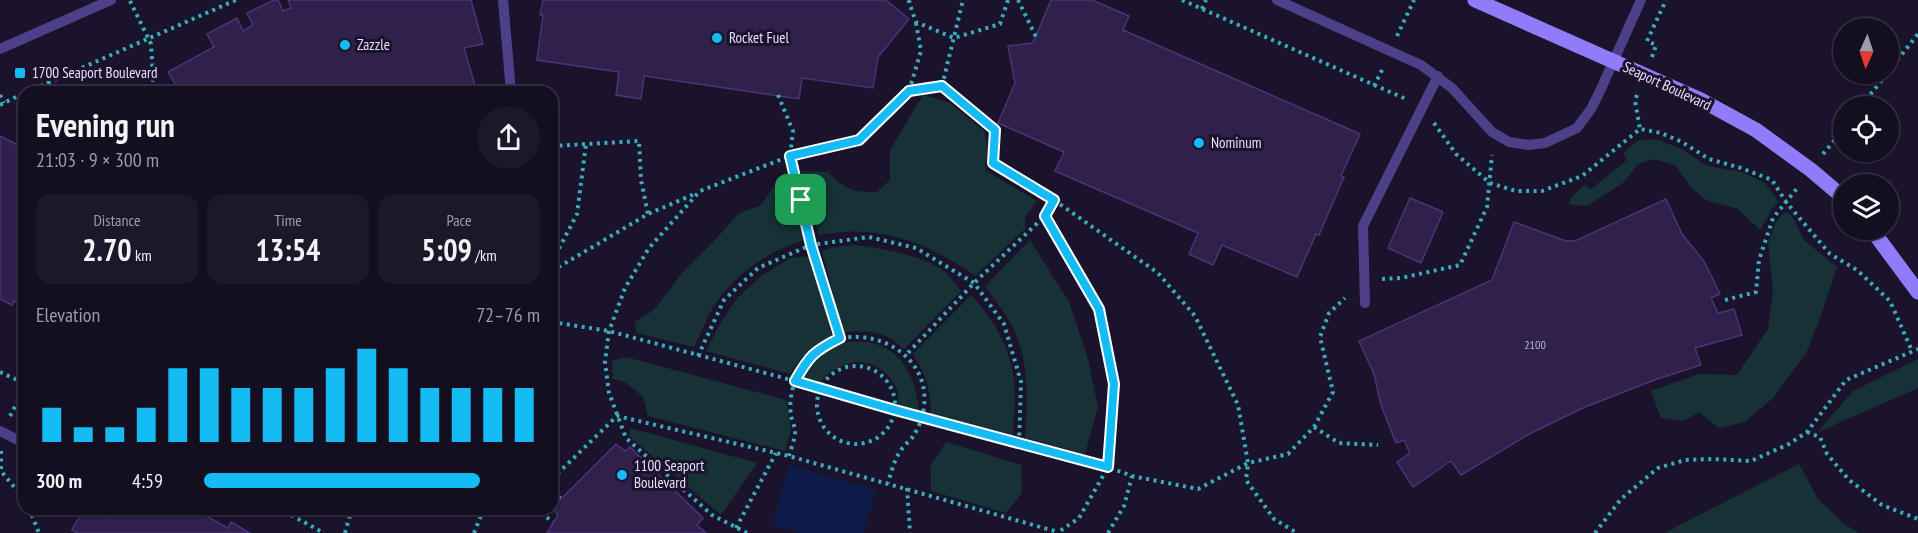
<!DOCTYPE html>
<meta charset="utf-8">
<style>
:root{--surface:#140e21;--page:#1d172a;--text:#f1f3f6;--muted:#9d9ca5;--line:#332e3f;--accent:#15bcf4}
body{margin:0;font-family:"PT Sans Narrow",sans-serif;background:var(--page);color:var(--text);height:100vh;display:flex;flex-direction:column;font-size:22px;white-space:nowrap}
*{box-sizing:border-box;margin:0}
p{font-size:20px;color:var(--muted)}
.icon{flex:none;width:33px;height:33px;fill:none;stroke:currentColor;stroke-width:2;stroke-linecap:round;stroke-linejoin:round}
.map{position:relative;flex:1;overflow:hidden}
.drawer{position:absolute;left:18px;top:86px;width:540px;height:429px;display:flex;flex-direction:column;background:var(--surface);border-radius:18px;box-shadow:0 2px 4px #0004,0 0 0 2px var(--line)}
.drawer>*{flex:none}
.needle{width:39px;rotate:183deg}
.controls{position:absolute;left:1833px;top:18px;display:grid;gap:12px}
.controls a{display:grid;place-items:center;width:66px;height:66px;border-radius:50%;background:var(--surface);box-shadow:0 2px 4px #0004,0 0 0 2px var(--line);font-size:30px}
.pin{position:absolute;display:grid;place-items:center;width:51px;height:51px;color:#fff;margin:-26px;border-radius:12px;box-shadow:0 3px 9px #0006}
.round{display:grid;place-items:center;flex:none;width:63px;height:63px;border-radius:32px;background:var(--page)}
.head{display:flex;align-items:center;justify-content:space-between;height:102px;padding:0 18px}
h1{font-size:33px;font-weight:600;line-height:45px}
.metrics{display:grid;grid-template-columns:repeat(3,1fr);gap:9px;height:102px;padding:6px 18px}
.metrics div{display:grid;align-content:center;border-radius:15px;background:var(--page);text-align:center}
.metrics b{font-size:30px;font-weight:600}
.metrics small{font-size:16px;font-weight:400}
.metrics p{font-size:16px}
.chart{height:168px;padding:12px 18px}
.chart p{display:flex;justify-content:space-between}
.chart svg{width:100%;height:108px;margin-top:6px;stroke:var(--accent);stroke-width:6}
ul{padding:0 18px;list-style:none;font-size:20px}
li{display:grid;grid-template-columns:96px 72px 1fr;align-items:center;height:45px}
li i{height:15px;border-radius:8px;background:var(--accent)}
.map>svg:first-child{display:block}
.green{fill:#163236}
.water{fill:#0e1b4a}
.building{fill:#2f204c;stroke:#4b3377;stroke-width:1.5}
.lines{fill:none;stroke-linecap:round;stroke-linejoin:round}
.path{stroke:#37aeba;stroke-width:4;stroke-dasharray:3 4.5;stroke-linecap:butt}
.lane{stroke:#4e4088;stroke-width:10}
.secondary{stroke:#917bf9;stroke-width:15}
.route-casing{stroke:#fff;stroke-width:12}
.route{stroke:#15bcf4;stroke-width:8}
.poi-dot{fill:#15bcf4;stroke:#1b132c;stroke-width:2}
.labels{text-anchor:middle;stroke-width:6;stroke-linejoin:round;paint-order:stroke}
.number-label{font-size:12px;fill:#b9afd2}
.poi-label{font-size:15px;fill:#e7dffe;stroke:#1b132c;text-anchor:start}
.street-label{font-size:15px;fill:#e7dffe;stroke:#1b132c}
</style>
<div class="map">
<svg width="1918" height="533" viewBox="0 0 1918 533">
<rect width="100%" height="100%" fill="#1b132c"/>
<g class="green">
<path d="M923,95L950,103L984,131L988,149L985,170L1037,201L1025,217V229L975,276C927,242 879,223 819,235L802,171L828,172C846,190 852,192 877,192L890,180V150Z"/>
<path d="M1655,139L1682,149L1707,166L1742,172L1765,183L1779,202L1772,209L1760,230L1738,209L1706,200L1690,186L1676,166L1655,159L1638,164L1624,182L1587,206L1569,204L1571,198L1584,185L1591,189L1627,160L1623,153L1637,141Z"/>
<path d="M785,171L805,240C769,250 736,274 715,304C707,317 701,333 694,347L636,333L635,322L654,310L681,274L713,242L739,213L760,206Z"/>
<path d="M1784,212L1791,215L1805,241L1837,267L1820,318L1807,351L1774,397L1745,422L1719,428L1699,412L1684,421L1661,418L1651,391L1699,374L1737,375L1768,329L1773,290L1768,243L1776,222Z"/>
<path d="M1030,240L1069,302L1087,355L1098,407L1085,454L1025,438C1028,404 1029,366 1016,334C1009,317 995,301 985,286Z"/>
<path d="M856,245C883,249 925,255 946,273C951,278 956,285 961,291L904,349C886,331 867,330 843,332L822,251L834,247Z"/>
<path d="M810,256L832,335C812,346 803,354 790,374L706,351L720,324L737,298L761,276L790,258Z"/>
<path d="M971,295C997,323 1013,352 1015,392C1015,406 1013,421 1013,435L931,414C930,388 927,377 913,354Z"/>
<path d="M848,342C854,342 861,341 867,342C903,348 916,378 919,411L898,405C898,399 899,392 896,387C879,353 839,356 819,384L800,378C814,357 823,349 848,342Z"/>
<path d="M626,357L786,400L791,430L785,451L648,416L643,397L625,382L613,379L612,361Z"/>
<path d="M1918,359V388L1818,432L1853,391Z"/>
<path d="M630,428L757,463L721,515L629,436Z"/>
<path d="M946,442L1021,465L1022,493L1006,513L931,491V465Z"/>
<path d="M1799,464L1818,499L1843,523L1859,533H1664Z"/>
</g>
<path class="water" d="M789,465L876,490L863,533H801L772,524Z"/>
<g class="building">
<path d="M274,0H278L283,11L291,8L288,0H471L483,44L464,48L477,92H180L168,72L214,47L207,34L237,18L243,31L253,25L247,13Z"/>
<path d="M543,0H886L909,19L878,57L873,88L802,78L799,99L644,76L641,99L616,95L619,72L537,60L543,15H540Z"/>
<path d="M1051,0H1092L1129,16L1123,30L1360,134L1341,176L1344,177L1319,235L1316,234L1297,277L1222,245L1213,265L1189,254L1198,233L1055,171L1064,152L998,123L1015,83L1008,46L1033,43Z"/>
<path d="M0,136L24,148V311L18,308L21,304L14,301L12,305L0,299Z"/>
<path d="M1410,198L1443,212L1421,263L1388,248Z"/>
<path d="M1666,199L1682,234L1703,260L1713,279L1720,294L1711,298L1718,313L1734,309L1742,335L1695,348L1701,365L1657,379L1585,407L1529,434L1461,475L1451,461L1413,487L1397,462L1410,453L1404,440L1396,443L1381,405L1374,374L1359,341L1492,280L1514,222L1566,241H1575Z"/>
<path d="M616,444L625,451L630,447L703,518L697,525L706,533H547L558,515L552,508Z"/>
<path d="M84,508H90L105,517L109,508H198L197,511L228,528L231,522L250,533H77L72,530Z"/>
</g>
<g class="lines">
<g class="path">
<path d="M910,0L909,2L916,22L954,38L1000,24L1008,0"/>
<path d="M1018,0L1036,37"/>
<path d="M1182,0L1406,99"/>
<path d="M130,1L151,44L154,92"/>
<path d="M1202,9L1206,0"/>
<path d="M1397,36L1414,0"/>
<path d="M1652,57L1656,45L1647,41L1666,0"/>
<path d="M1888,72L1918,34"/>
<path d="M48,81L53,92"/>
<path d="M942,86L963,0"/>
<path d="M1374,86L1383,68"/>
<path d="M909,91L921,51L916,23"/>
<path d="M27,92L236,0"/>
<path d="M0,95L4,103"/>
<path d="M778,95L793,131L790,156L811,245L840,338"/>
<path d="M1637,95L1635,101L1640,129"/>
<path d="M0,105L24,93"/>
<path d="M1861,106L1887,74"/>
<path d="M1434,123L1456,154L1490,183L1516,191H1542L1582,176L1640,129L1661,133L1682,142L1709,159L1741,168L1772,180L1786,202L1830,254L1857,270L1890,301L1912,351"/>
<path d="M552,146L639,141L641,180L648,214"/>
<path d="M1823,154L1844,129"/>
<path d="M1054,200L1158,273L1195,316L1238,405L1248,463L1246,480L1274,519L1297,533"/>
<path d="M1045,216L1099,309L1114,384L1108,467L1079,518L1057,533"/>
<path d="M552,262L577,214L586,144"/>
<path d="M552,271L648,214L697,193"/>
<path d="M1382,279L1401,278L1460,265L1487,207L1492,155"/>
<path d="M1725,300L1756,292L1759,260L1773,218L1799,186"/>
<path d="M552,322L609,331L795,381L895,410L1108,467L1132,476L1198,489L1248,463L1288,454L1314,427L1333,392L1320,337L1329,313L1345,298"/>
<path d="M698,356L724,300L758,268L811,245L869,237L916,248L974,283L1004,324L1021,382L1019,444"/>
<circle cx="856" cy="405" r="39"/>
<path d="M0,372L24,383"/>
<path d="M10,416L24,390"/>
<path d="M1314,427L1339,443L1378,445"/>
<path d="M1807,432L1820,437L1827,454L1849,480L1882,505L1918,519"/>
<path d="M1,451V471L24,499"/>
<path d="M789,456C791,448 796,437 795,429C794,425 792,420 791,416C788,397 795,375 806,360C840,317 917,338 924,391C926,406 922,422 914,435C910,441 903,446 899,453C894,461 891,473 888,483"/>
<path d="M552,479L617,416L789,456L1058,532"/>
<path d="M907,488L910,533"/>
<path d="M552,492L561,499"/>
<path d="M29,508L39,533"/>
<path d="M278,508L324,533"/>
<path d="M535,508L553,522"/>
<path d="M736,528L776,453"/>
<path d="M345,533L352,508"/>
<path d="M474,533L484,508"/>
<path d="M747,533L712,515L626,438L609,393L605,362L609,331L625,288L649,248L700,191L790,156L859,140L909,91L942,86L995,130L993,163L1054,200L1045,216L974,283L906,355"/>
<path d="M1108,533L1124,506L1132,476"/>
<path d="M1595,533L1621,499L1658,468L1685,460L1712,459L1751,461L1789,444L1807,432L1846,380L1918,349"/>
</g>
<g class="lane">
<path d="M503,0L511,92"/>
<path d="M1277,0L1421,65L1452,88L1492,132L1509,142L1528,145L1545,143L1577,128L1591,109L1600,91L1641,0"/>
<path d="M0,49L111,0"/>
<path d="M1365,303L1363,226L1438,76"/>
<path d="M0,431L24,443"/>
</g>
<g class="secondary">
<path d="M1475,0L1701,100L1756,130L1811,170L1844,198"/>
<path d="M1872,230L1918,292"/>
</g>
</g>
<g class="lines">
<defs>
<path id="route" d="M942,86L995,130L993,163L1054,200L1045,216L1099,309L1114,384L1108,467L895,410L795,381C809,356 814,351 840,338L811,245L790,156L859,140L909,91Z"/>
</defs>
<use href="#route" class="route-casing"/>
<use href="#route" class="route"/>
</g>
<g class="poi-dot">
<circle cx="717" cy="38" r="6"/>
<circle cx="345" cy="45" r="6"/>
<rect x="14" y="67" width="12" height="12" rx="3"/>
<circle cx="1199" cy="143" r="6"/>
<circle cx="622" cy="475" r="6"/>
</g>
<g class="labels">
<g class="number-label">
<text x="1535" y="349">2100</text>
</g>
<g class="poi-label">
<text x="729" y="43">Rocket Fuel</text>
<text x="357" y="50">Zazzle</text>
<text x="32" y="78">1700 Seaport Boulevard</text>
<text x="1211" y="148">Nominum</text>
<text x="634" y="471">1100 Seaport<tspan x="634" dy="17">Boulevard</tspan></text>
</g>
<g class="street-label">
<text transform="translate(1667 86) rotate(25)" y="5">Seaport Boulevard</text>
</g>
</g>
</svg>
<div class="controls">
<a><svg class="needle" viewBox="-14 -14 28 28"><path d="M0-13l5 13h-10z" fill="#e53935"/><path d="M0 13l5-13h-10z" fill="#9d9ca5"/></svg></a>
<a><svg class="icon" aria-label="locate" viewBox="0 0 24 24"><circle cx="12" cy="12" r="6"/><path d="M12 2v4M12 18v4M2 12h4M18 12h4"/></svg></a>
<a><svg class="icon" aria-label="layers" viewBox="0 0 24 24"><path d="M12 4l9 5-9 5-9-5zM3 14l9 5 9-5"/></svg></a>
</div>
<div class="pin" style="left:801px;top:200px;background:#1e9e55"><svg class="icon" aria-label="arrive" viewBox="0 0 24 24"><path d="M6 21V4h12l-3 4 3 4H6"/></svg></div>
<section class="drawer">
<div class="head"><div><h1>Evening run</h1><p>21:03 · 9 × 300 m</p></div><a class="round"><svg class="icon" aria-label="share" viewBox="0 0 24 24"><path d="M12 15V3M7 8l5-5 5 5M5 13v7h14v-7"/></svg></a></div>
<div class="metrics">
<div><p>Distance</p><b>2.70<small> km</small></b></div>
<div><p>Time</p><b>13:54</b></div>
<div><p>Pace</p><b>5:09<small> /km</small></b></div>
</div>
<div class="chart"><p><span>Elevation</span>72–76 m</p>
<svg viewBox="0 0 160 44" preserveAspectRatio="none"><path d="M5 44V30M15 44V38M25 44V38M35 44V30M45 44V14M55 44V14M65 44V22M75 44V22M85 44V22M95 44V14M105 44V6M115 44V14M125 44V22M135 44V22M145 44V22M155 44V22"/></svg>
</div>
<ul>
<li><b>300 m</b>4:59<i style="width:82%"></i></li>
</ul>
</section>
</div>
